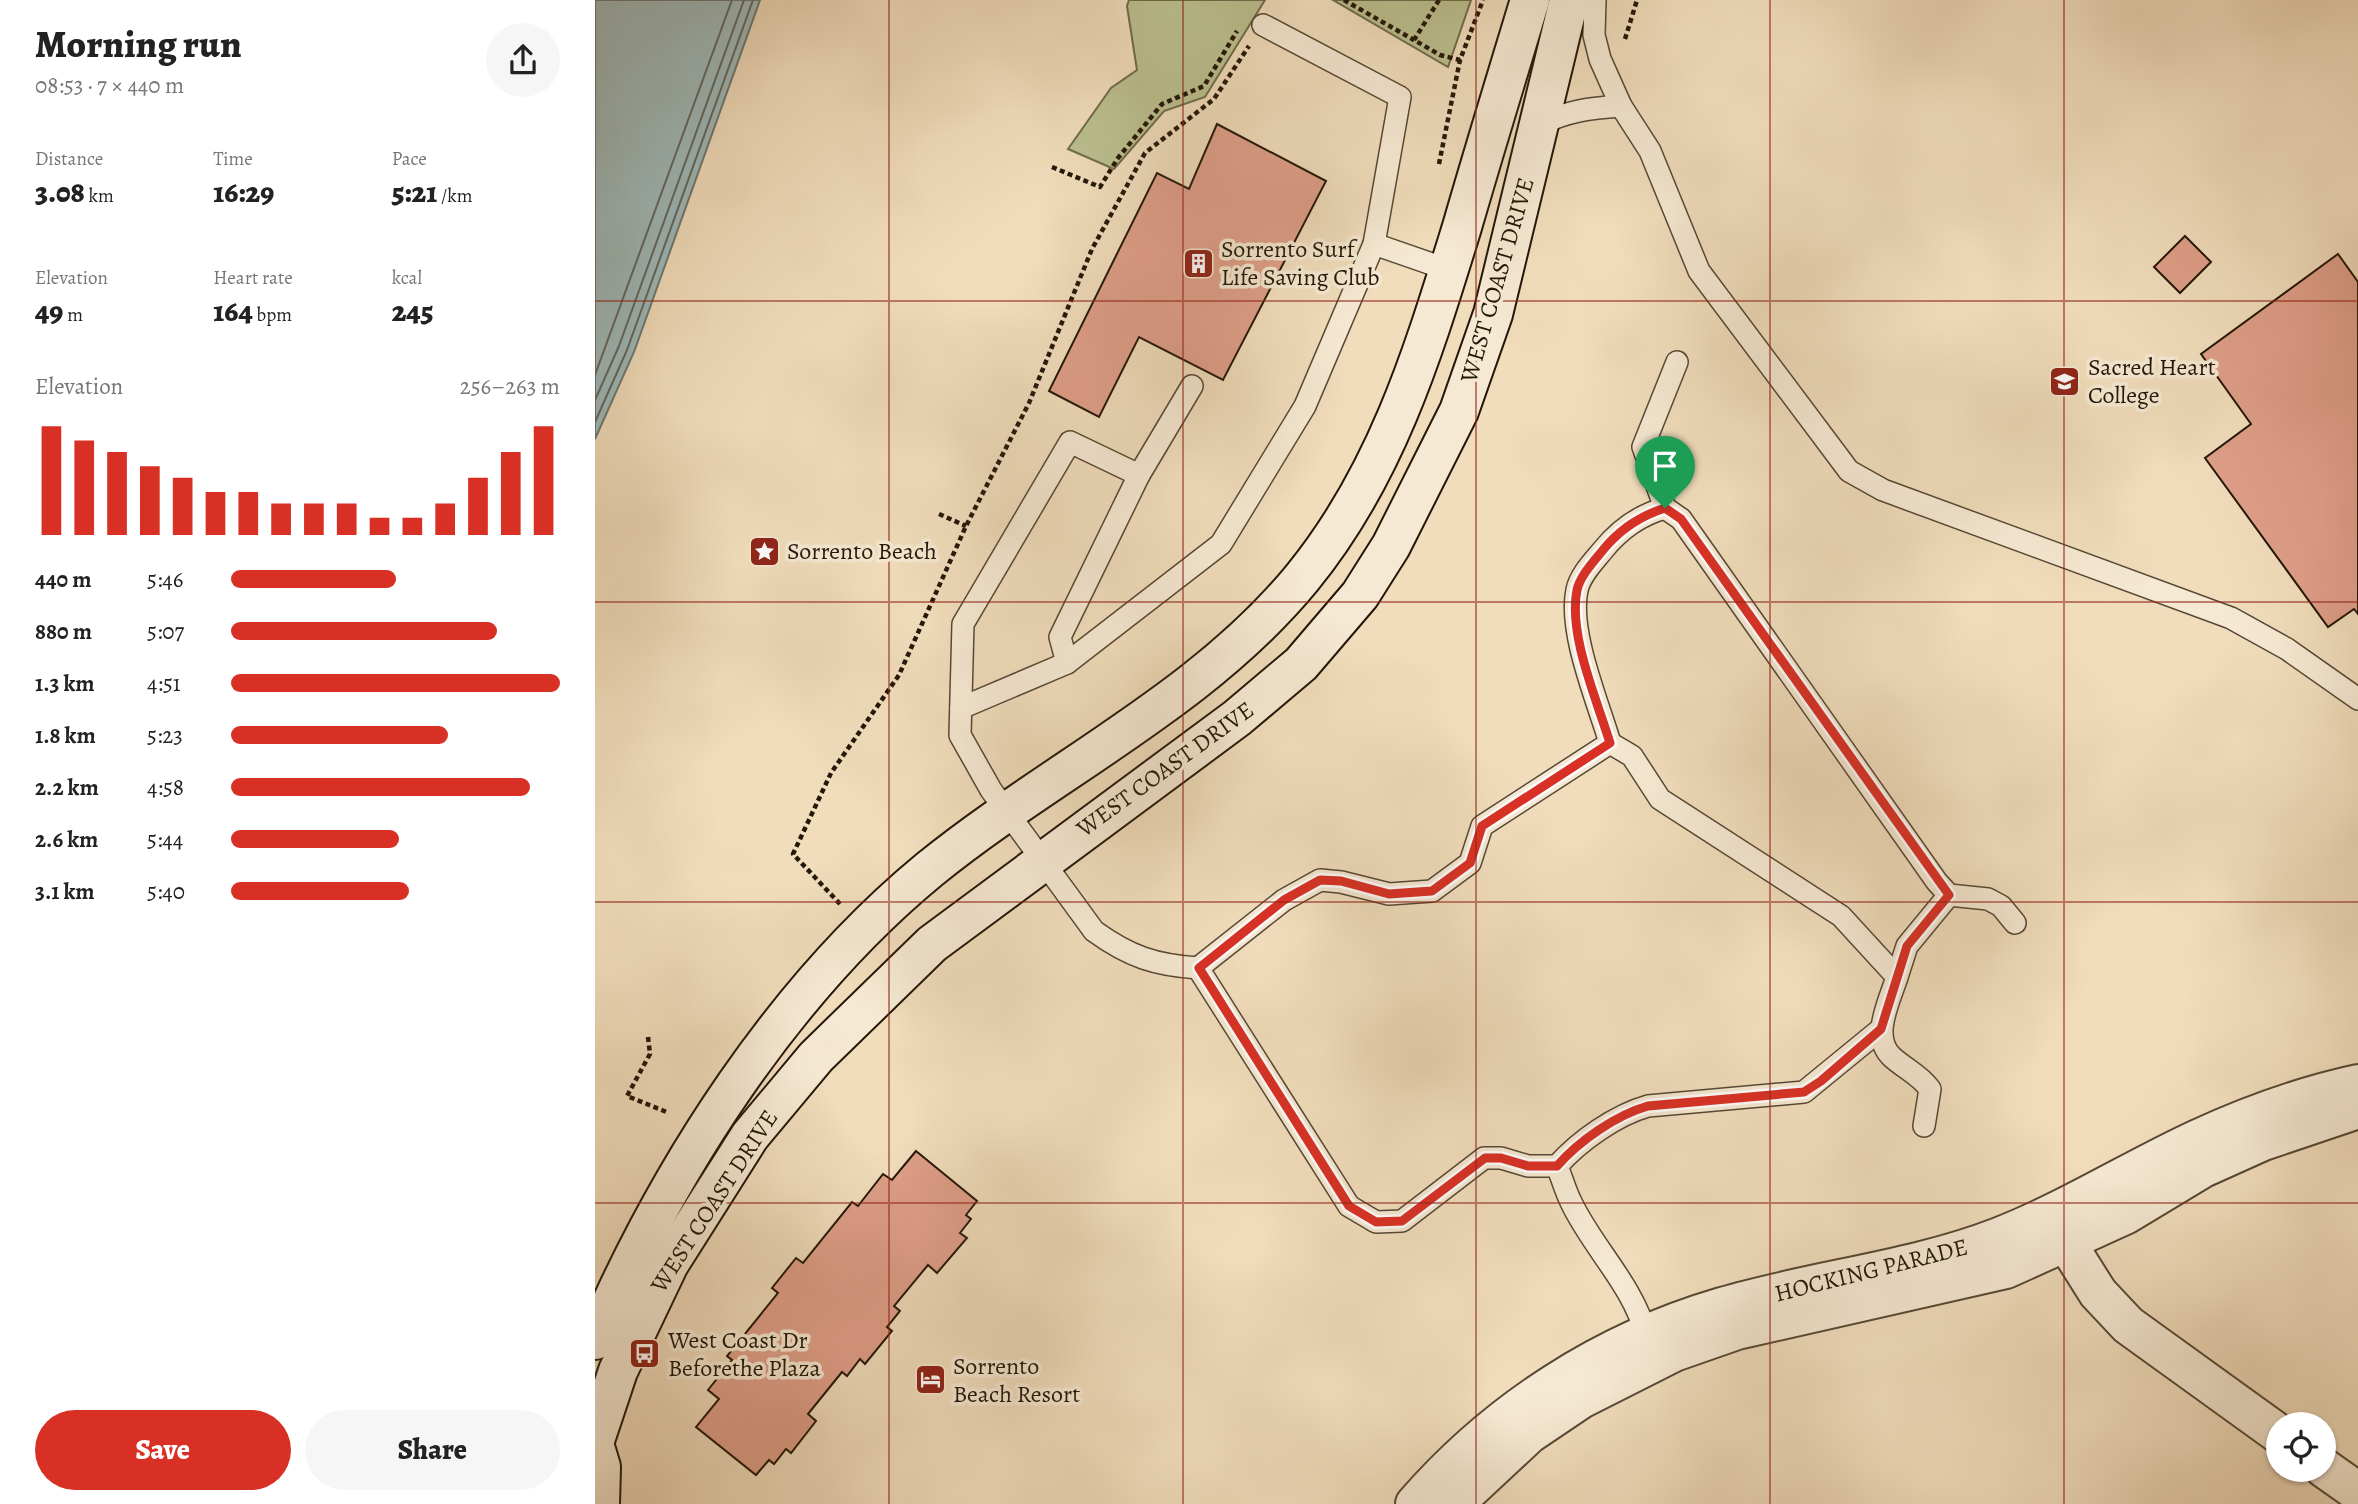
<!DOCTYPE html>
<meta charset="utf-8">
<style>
:root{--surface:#fff;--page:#f6f6f6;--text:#222;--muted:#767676;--accent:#d93025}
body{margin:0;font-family:Alegreya,serif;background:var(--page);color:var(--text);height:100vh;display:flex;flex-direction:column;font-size:26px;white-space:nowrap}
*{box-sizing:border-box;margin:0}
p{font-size:23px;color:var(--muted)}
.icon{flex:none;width:38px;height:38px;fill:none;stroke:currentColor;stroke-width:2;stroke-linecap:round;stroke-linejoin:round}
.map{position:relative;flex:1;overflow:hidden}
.details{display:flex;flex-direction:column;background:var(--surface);width:595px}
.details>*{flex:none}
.tools{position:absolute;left:1671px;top:1412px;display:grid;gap:14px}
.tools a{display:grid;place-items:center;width:70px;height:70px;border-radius:50%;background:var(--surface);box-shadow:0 2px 5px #0004;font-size:35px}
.pin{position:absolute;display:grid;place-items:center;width:60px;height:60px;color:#fff;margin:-72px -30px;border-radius:50% 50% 50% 0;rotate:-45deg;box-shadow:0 0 7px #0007}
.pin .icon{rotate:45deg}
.round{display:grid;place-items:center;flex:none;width:74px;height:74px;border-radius:37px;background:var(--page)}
.summary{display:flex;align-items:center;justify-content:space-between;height:119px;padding:0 35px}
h1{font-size:38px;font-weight:800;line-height:52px}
.stats{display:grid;grid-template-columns:repeat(3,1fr);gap:10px;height:119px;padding:7px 35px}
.stats div{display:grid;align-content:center}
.stats b{font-size:30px;font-weight:800}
.stats small{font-size:19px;font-weight:400}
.stats p{font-size:19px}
.chart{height:196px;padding:14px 35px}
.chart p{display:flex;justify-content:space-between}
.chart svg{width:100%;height:126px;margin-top:7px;stroke:var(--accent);stroke-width:6}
.action{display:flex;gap:14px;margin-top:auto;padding:14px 35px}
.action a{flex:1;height:80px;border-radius:42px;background:var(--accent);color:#fff;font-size:28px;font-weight:800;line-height:80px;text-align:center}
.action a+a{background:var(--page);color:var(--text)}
ul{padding:0 35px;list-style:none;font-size:23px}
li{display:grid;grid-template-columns:112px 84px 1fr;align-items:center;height:52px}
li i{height:18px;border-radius:9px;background:var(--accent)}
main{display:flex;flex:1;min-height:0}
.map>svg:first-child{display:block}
.green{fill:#bbc090;stroke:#6f6c4c;stroke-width:2}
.water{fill:#9fbabb;stroke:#6d7973;stroke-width:2}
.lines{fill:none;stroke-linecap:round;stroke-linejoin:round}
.shore{stroke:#616862;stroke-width:2}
.building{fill:#df9f89;stroke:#231708;stroke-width:2}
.service-casing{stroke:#564835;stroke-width:24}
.minor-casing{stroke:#564835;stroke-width:42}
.secondary-casing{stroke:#231708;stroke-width:42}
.path{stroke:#231708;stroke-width:4.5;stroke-dasharray:5 3.5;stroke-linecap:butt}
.service{stroke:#f6e9d3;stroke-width:21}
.minor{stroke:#f6e9d3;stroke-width:38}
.secondary{stroke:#f6e9d3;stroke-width:38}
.route-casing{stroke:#fff;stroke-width:14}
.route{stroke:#d93025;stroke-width:9}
.grid{fill:none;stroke:#8f2418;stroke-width:2;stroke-opacity:0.55}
.labels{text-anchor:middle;stroke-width:7;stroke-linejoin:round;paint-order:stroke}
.poi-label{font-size:24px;fill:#231708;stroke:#f6e9d3;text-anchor:start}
.street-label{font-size:24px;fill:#231708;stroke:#f6e9d3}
</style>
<main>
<section class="details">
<div class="summary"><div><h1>Morning run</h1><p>08:53 · 7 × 440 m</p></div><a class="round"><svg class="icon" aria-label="share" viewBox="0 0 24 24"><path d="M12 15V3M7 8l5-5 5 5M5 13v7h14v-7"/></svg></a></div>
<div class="stats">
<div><p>Distance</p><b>3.08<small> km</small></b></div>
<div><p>Time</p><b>16:29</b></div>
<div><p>Pace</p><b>5:21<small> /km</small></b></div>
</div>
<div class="stats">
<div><p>Elevation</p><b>49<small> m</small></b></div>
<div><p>Heart rate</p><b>164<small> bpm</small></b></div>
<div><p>kcal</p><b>245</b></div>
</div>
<div class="chart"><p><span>Elevation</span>256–263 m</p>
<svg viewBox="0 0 160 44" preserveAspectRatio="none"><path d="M5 44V6M15 44V11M25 44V15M35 44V20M45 44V24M55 44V29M65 44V29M75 44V33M85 44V33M95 44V33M105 44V38M115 44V38M125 44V33M135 44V24M145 44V15M155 44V6"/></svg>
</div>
<ul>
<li><b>440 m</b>5:46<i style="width:50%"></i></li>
<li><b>880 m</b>5:07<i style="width:81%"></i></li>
<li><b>1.3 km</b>4:51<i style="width:100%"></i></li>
<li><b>1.8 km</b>5:23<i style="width:66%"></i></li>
<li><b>2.2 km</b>4:58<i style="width:91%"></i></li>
<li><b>2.6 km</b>5:44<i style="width:51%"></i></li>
<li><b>3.1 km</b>5:40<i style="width:54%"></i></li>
</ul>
<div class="action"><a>Save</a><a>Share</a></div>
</section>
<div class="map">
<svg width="1763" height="1504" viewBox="0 0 1763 1504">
<rect width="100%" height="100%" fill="#f1ddbc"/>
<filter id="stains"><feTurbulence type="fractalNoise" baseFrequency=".00286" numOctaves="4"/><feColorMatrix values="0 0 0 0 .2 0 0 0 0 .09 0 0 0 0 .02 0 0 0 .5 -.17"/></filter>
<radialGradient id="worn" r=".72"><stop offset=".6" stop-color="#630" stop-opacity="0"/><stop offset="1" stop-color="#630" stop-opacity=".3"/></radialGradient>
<g class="green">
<path d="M534,0H670L610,97L569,111L519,169L473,149L516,88L542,70L532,6Z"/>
<path d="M738,0H876L853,67Z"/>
</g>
<path class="water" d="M0,0H165L39,352L0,439Z"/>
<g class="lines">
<g class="shore">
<path d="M0,375L137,0"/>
<path d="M0,400L24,346L149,0"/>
<path d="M0,422L32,350L158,0"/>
</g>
</g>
<g class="building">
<path d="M622,124L731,181L628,380L544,337L504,417L454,391L562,173L594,189Z"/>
<path d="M1590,236L1616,262L1585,293L1559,267Z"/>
<path d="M1743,254L1763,282V614L1759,609L1733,627L1610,458L1656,424L1606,354Z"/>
<path d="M321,1151L382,1201L371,1215L376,1219L365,1233L372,1238L342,1273L333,1265L299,1306L305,1311L292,1327L297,1331L270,1364L265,1359L252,1376L247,1372L213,1414L221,1421L196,1453L191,1449L179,1464L174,1460L161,1475L101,1427L124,1399L113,1390L137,1360L132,1356L183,1293L177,1288L201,1258L208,1263L257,1202L263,1206L288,1174L297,1180Z"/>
</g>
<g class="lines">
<defs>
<g id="service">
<path d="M1000,0L999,35L1005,59L1026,106L1055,151L1104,271L1254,471L1288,490L1636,618L1692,649L1763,699"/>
<path d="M944,125C972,111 995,108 1026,106"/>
<path d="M779,244L854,270"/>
<path d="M597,386L544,475L475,442L368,624L365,735L396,790L499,931C535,957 560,965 603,968L689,900L725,880L746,882L794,894L837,891L875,863L887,826L1015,743C1003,702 973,632 982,590C985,575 999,561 1008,550C1025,529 1045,515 1070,508L1086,519L1342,882L1354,895L1393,899L1406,906L1420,923"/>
<path d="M1070,508L1048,447L1082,362"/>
<path d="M472,663L465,637L544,475"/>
<path d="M366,708L472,663L626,544L710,406L779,244L805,97L668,25"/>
<path d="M1015,743L1037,756L1065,799L1246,916L1302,977L1312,946L1354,895"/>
<path d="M603,968L754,1206L781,1222L807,1221L889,1158H906L933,1166H962C984,1141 1021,1115 1053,1106L1209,1092L1286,1029"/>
<path d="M1302,977C1295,1000 1275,1037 1297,1057C1310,1069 1324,1074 1335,1089L1329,1126"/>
<path d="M962,1166C967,1178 970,1190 976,1202C997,1247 1038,1285 1051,1335"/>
</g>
<g id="minor">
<path d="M1457,1220L1503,1293L1533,1325L1684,1434"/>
<path d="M1729,1468L1763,1492"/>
<path d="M820,1504C902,1410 1008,1342 1127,1307C1218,1280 1316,1271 1404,1237C1473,1210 1536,1170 1603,1139C1655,1115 1708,1096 1763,1084"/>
<path d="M859,1504L934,1434L986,1399L1079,1352L1142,1330L1411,1269L1530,1215L1608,1168L1668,1141L1763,1109"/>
</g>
<g id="secondary">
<path d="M0,1340C74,1168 189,989 335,869C457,770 606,701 707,578C792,474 828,353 867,227C889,151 912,76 935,0"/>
<path d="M0,1440L23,1371L74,1264L155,1136L221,1057L337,944L642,718L706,664L765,595L796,546L864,411L898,314L974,0"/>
<path d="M0,1447L6,1467L5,1504"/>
</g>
</defs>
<use href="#service" class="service-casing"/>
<use href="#minor" class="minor-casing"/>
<use href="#secondary" class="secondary-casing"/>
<g class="path">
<path d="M749,0L819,40"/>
<path d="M844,0L819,40L845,55L865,60"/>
<path d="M1030,39L1042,0"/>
<path d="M844,164L865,60L888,0"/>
<path d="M457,167L505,187L523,158L567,104L609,86L642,31"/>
<path d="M344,514L371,526"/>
<path d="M245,904L198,854L236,773L304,675L371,526L434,403L497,249L550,153L619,99L654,46"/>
<path d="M53,1037L55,1054L32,1096L74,1113"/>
</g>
<use href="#service" class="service"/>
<use href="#minor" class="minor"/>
<use href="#secondary" class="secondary"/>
</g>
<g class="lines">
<defs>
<path id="route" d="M1070,508L1086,519L1354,895L1312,946L1286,1029L1226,1081L1209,1092L1053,1106C1021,1115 984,1141 962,1166H933L906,1158H890L807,1221L781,1222L754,1206L604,968L689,900L725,880L746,881L794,894L837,891L875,863L887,826L1015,743C1002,700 973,635 982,590C985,576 999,561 1008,550C1025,529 1045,516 1070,508Z"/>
</defs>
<use href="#route" class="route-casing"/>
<use href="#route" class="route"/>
</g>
<path class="grid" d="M294,0V1504M588,0V1504M881,0V1504M1175,0V1504M1469,0V1504M0,301H1763M0,602H1763M0,902H1763M0,1203H1763"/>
<defs>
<symbol id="building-square" viewBox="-11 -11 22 22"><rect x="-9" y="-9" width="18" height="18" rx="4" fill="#8f2418" stroke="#f6e9d3"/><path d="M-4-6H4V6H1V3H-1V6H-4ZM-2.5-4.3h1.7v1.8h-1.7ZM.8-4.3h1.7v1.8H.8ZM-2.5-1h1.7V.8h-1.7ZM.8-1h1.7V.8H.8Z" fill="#fff"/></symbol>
<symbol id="school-square" viewBox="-11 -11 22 22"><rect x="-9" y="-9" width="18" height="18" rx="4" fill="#8f2418" stroke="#f6e9d3"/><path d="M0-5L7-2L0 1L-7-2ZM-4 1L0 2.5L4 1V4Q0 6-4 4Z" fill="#fff"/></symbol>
<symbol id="sight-square" viewBox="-11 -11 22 22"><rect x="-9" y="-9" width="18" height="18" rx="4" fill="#8f2418" stroke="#f6e9d3"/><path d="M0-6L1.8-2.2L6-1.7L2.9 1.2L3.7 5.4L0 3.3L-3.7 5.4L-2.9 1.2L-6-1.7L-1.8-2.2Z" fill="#fff"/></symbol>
<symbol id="bus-square" viewBox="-11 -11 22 22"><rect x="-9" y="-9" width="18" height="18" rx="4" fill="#8f2418" stroke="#f6e9d3"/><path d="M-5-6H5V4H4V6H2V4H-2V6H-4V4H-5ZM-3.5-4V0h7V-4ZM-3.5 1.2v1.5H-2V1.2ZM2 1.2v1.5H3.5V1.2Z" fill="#fff"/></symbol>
<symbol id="hotel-square" viewBox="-11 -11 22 22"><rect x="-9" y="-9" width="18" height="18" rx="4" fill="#8f2418" stroke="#f6e9d3"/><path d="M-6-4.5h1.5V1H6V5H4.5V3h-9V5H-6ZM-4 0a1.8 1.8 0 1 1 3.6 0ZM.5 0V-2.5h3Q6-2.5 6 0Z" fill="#fff"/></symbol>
</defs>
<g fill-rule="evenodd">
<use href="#building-square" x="586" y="246" width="35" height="35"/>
<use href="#school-square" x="1452" y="364" width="35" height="35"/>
<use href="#sight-square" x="152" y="534" width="35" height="35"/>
<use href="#bus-square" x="32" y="1336" width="35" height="35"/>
<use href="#hotel-square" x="318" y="1362" width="35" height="35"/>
</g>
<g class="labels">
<g class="poi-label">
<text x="626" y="257">Sorrento Surf<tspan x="626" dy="28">Life Saving Club</tspan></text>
<text x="1493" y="375">Sacred Heart<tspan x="1493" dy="28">College</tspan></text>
<text x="192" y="559">Sorrento Beach</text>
<text x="73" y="1348">West Coast Dr<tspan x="73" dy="28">Beforethe Plaza</tspan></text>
<text x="358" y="1374">Sorrento<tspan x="358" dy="28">Beach Resort</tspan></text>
</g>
<g class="street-label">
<text transform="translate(902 280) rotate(-74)" y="8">WEST COAST DRIVE</text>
<text transform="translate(570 769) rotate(-36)" y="8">WEST COAST DRIVE</text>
<text transform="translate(119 1201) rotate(-57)" y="8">WEST COAST DRIVE</text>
<text transform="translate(1276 1270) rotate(-14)" y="8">HOCKING PARADE</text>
</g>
</g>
<rect width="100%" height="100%" filter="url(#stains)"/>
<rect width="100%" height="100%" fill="url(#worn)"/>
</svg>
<div class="tools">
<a><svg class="icon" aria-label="locate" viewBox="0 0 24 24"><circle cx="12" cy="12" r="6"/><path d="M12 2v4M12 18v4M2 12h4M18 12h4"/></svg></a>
</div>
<div class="pin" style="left:1070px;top:508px;background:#1e9e55"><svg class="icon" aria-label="arrive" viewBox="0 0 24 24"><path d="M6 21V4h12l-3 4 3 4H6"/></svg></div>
</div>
</main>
